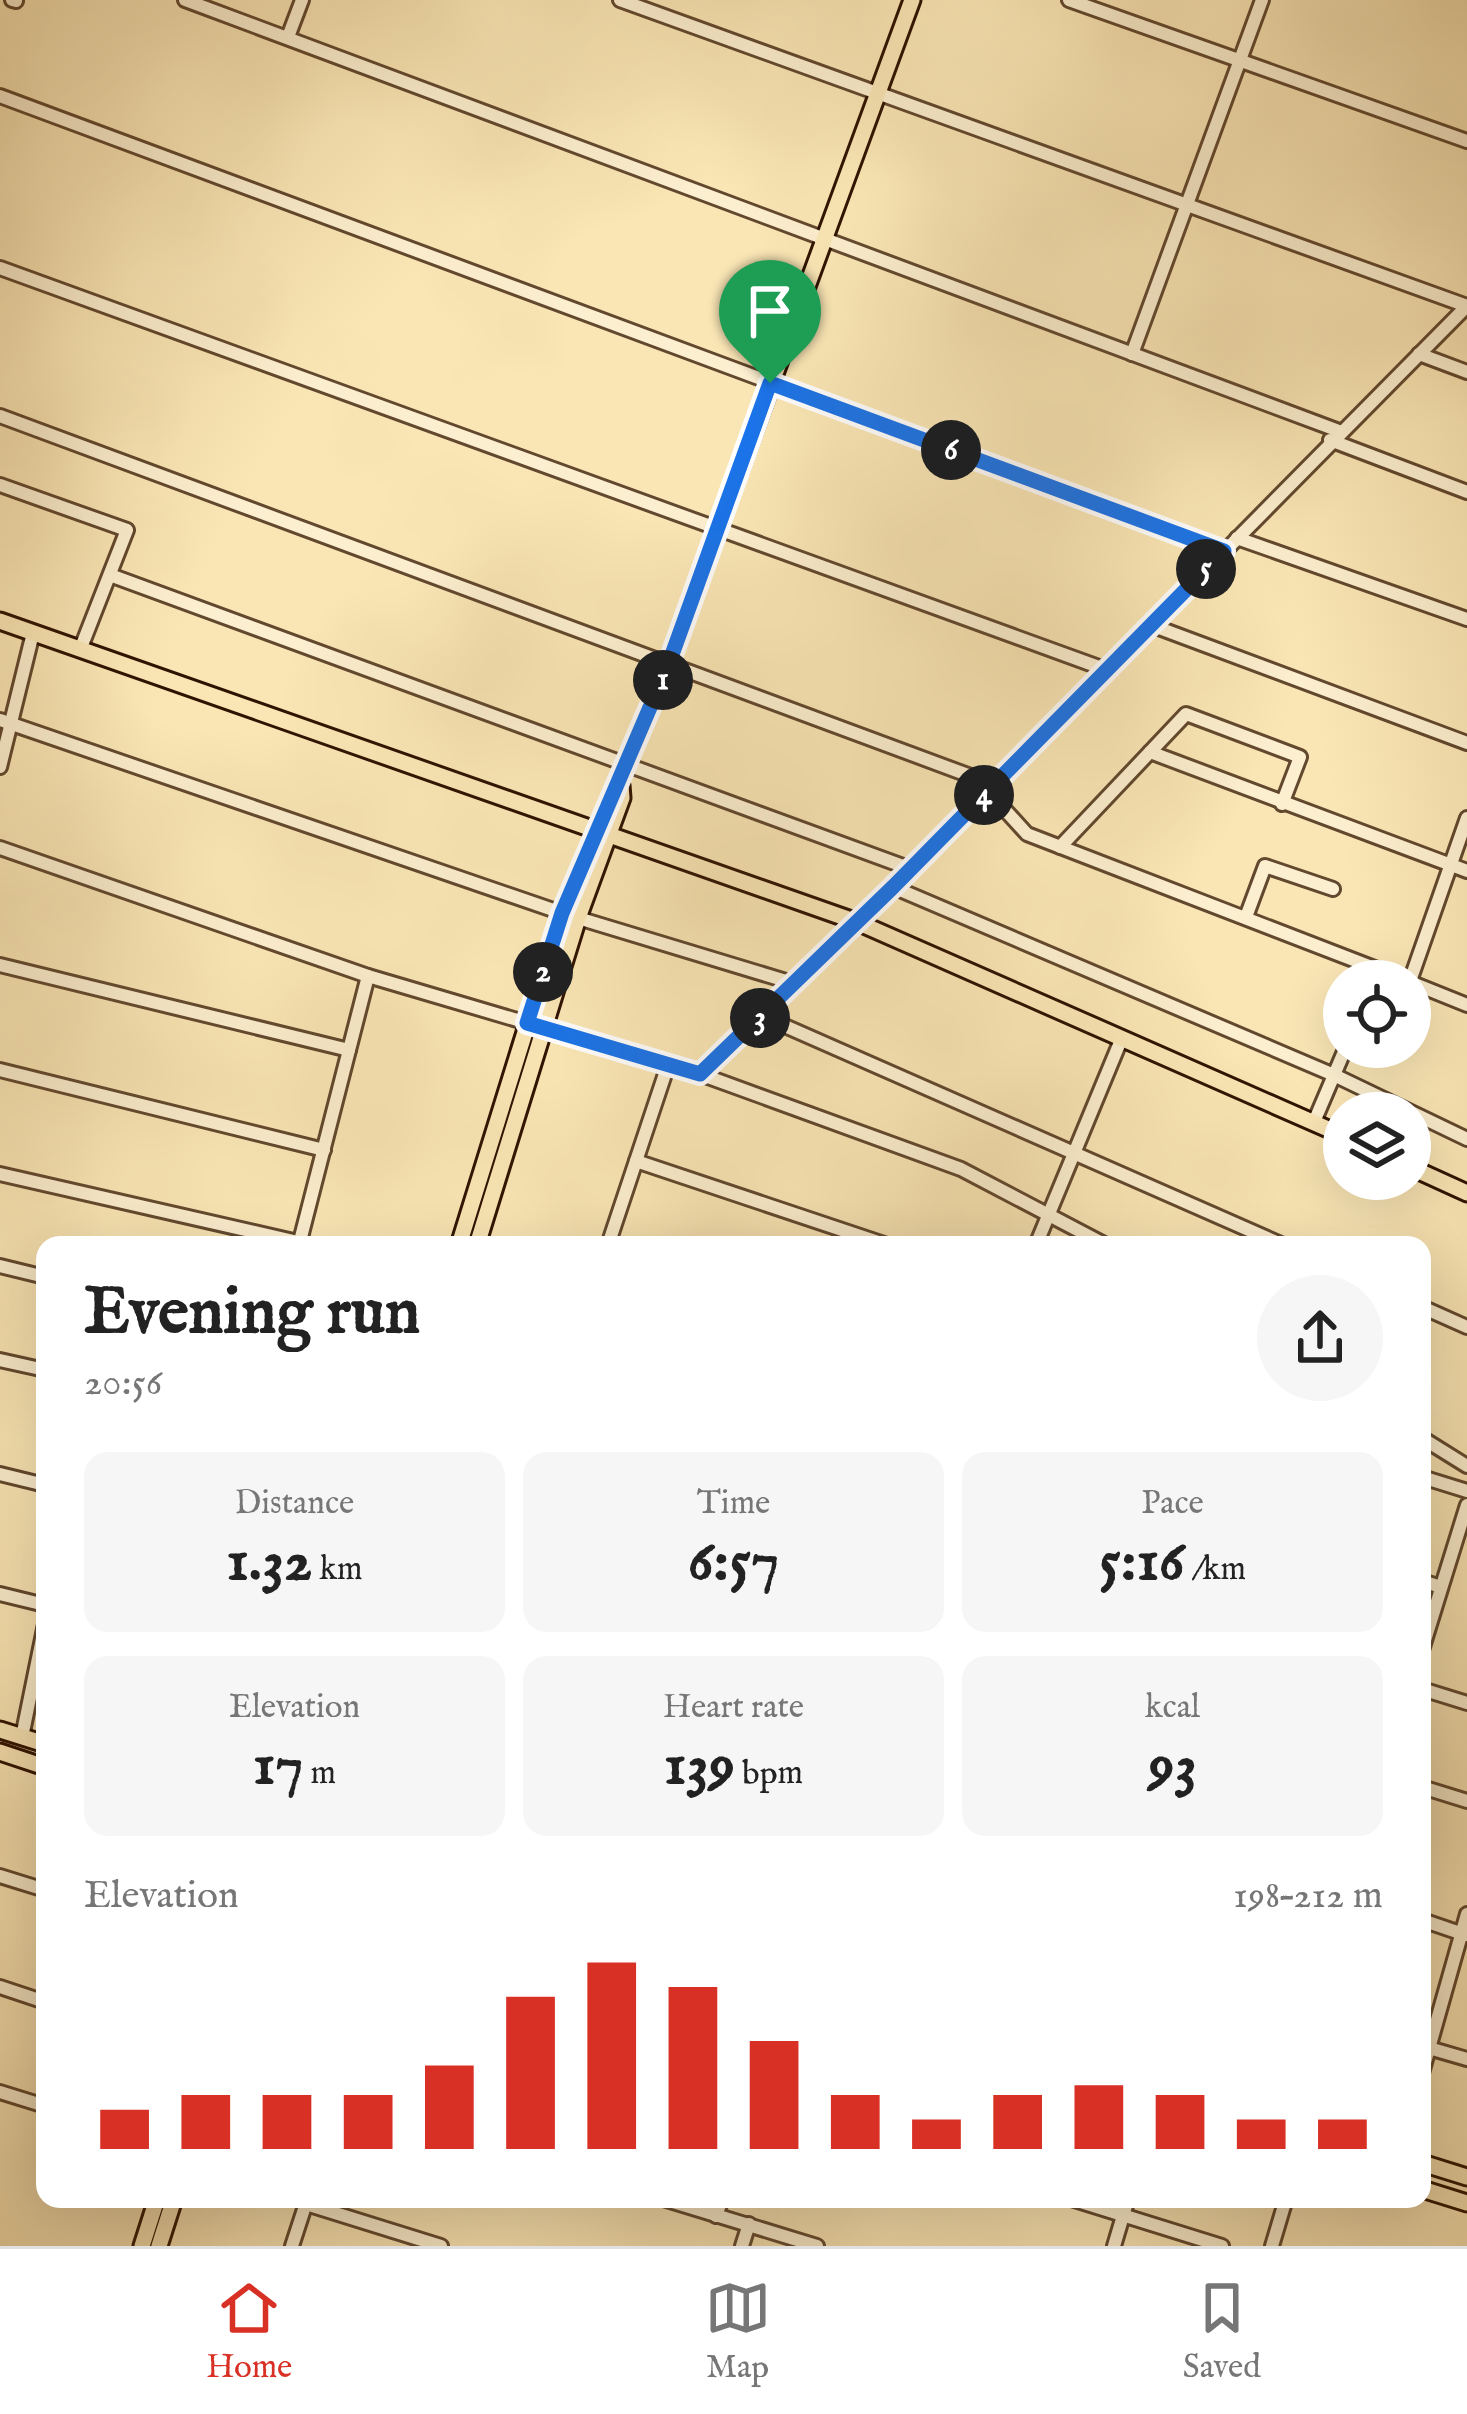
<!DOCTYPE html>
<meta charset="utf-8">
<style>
:root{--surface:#fff;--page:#f6f6f6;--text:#222;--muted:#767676;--line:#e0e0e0;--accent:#d93025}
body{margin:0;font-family:"IM FELL English",serif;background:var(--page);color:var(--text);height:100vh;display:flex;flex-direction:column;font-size:45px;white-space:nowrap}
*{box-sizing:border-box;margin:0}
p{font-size:39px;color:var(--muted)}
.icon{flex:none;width:66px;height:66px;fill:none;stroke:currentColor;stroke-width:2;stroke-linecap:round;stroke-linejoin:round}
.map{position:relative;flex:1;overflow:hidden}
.side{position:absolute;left:36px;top:1236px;width:1395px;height:972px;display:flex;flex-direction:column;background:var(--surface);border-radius:24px;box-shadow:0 12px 48px #0002}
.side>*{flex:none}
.fabs{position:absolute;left:1323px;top:960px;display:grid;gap:24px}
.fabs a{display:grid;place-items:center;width:108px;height:108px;border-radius:50%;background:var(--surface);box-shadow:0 12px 48px #0002;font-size:60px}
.pin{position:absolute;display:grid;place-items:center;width:102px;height:102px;color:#fff;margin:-123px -51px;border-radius:50% 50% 50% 0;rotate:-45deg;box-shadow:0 0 12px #0007}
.pin .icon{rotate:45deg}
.km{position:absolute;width:60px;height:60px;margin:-30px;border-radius:50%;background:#222;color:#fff;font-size:33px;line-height:60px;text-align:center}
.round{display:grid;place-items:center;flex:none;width:126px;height:126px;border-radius:63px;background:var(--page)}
.headline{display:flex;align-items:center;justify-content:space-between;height:204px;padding:0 48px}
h1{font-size:66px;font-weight:800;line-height:90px}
.figures{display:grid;grid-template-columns:repeat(3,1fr);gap:18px;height:204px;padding:12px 48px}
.figures div{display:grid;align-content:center;border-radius:24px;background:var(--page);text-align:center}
.figures b{font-size:60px;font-weight:800}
.figures small{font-size:33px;font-weight:400}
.figures p{font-size:33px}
.chart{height:336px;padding:24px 48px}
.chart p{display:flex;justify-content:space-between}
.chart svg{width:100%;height:216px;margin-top:12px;stroke:var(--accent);stroke-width:6}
.tabs{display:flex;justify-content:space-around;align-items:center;height:168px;border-top:3px solid var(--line);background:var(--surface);font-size:33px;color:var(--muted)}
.tabs a{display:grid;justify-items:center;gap:6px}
.tabs .selected{color:var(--accent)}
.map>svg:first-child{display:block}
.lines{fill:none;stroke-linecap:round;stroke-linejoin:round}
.minor-casing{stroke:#62482e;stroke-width:18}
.major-casing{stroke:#2f1301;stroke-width:21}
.minor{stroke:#fcefcf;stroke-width:12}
.major{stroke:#fae6b5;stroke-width:15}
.route-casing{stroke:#fff;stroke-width:24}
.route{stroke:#1a73e8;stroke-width:15}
</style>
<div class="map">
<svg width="1467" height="2246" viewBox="0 0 1467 2246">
<rect width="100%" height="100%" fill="#fae6b5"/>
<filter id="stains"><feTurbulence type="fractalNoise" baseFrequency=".00167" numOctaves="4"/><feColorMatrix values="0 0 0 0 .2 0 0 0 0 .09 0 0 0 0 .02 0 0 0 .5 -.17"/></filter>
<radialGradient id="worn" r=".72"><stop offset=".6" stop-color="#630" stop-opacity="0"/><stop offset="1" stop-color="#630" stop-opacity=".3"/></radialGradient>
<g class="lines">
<defs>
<g id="minor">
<path d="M12,0L16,1"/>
<path d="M185,0L1339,431"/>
<path d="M620,0L1467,306"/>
<path d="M1069,0L1467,141"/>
<path d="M288,37L302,0"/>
<path d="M0,96L1224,551"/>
<path d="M0,268L1107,670"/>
<path d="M1132,354L1262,0"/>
<path d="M1419,354L1467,372"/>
<path d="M0,416L976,778L1027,834L1408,981"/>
<path d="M1330,440L1467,492"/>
<path d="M0,485L127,530L80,650"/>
<path d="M1237,538L1467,619"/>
<path d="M110,575L911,869"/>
<path d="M1151,625L1467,743"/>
<path d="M0,720L562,913"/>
<path d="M1150,752L1467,871"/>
<path d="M0,767L33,633"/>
<path d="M1060,847L1186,714L1300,757L1282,804"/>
<path d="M0,848L368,976L700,1074L961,1169L1106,1245"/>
<path d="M893,887L1334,1075L1467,1139"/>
<path d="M1246,917L1265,866L1333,889"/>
<path d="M578,918L796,984"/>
<path d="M0,965L349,1050"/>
<path d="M1410,981L1467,818"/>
<path d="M1410,982L1467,1005"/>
<path d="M762,1016L1283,1245"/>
<path d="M0,1070L324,1150"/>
<path d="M700,1074L893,887L1467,306"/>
<path d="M1314,1122L1346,1047"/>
<path d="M636,1161L887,1245"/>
<path d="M0,1174L311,1245"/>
<path d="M299,1245L368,976"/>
<path d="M608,1245L668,1065"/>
<path d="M1036,1245L1121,1040"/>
<path d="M0,1266L45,1277"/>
<path d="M1422,1307L1467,1327"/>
<path d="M0,1360L45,1370"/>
<path d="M1422,1438L1467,1466"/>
<path d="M0,1474L45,1485"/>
<path d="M1422,1477L1467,1491"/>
<path d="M1422,1581L1441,1587"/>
<path d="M0,1594L45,1605"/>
<path d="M1422,1650L1467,1505"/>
<path d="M1422,1689L1467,1703"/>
<path d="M22,1737L45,1624"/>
<path d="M1422,1787L1467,1801"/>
<path d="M0,1876L45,1890"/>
<path d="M1422,1920L1466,1935"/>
<path d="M0,1987L45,2002"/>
<path d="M1422,2046L1467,2059"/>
<path d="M1422,2073L1467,1914"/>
<path d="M0,2092L45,2106"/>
<path d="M663,2199L817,2246"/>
<path d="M1071,2199L1222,2246"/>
<path d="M306,2204L441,2246"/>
<path d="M716,2216L722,2199"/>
<path d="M292,2246L307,2200"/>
<path d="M742,2246L749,2224"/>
<path d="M1114,2246L1128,2199"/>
<path d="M1272,2246L1286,2199"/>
</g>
<g id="major">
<path d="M0,621L857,922L1344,1136"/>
<path d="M1410,1167L1467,1193"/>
<path d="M459,1245L562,913L669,663L912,0"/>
<path d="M477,1245L578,918L622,798L621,785"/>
<path d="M0,1730L45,1744"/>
<path d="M0,1752L45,1767"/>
<path d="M1422,2163L1467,2177"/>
<path d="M1422,2189L1467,2203"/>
<path d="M142,2246L157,2199"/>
<path d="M159,2246L174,2199"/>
</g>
</defs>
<use href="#minor" class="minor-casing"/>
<use href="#major" class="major-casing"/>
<use href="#minor" class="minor"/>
<use href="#major" class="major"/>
</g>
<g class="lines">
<defs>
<path id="route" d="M770,383L1224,551L893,887L700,1074L527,1023L562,913L669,663Z"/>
</defs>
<use href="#route" class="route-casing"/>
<use href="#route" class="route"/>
</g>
<rect width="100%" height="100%" filter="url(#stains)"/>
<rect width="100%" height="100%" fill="url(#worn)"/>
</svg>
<div class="fabs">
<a><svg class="icon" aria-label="locate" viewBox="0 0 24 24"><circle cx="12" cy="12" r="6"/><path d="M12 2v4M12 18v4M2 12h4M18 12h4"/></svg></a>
<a><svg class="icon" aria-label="layers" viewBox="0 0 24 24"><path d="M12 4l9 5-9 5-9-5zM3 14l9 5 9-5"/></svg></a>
</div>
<div class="pin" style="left:770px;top:383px;background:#1e9e55"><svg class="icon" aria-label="arrive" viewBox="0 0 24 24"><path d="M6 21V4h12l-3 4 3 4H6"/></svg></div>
<b class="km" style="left:663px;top:680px">1</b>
<b class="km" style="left:543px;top:972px">2</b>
<b class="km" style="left:760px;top:1018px">3</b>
<b class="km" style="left:984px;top:795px">4</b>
<b class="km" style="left:1206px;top:569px">5</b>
<b class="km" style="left:951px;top:450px">6</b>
<section class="side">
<div class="headline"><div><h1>Evening run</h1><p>20:56</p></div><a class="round"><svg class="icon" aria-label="share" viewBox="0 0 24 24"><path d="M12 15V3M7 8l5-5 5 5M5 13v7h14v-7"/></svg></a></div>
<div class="figures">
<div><p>Distance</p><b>1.32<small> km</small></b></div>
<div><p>Time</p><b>6:57</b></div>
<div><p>Pace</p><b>5:16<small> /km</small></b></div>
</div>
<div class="figures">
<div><p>Elevation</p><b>17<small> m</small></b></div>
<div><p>Heart rate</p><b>139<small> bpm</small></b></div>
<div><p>kcal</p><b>93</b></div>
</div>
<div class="chart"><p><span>Elevation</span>198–212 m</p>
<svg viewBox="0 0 160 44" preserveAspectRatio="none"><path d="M5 44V36M15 44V33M25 44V33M35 44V33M45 44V27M55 44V13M65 44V6M75 44V11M85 44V22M95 44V33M105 44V38M115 44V33M125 44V31M135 44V33M145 44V38M155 44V38"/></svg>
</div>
</section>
</div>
<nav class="tabs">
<a class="selected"><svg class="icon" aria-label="home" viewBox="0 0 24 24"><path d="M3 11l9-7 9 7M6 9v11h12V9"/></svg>Home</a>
<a><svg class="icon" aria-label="map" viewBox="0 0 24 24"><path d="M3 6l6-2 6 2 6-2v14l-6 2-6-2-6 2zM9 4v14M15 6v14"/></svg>Map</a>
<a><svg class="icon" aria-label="saved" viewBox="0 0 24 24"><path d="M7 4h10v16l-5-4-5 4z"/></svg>Saved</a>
</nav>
